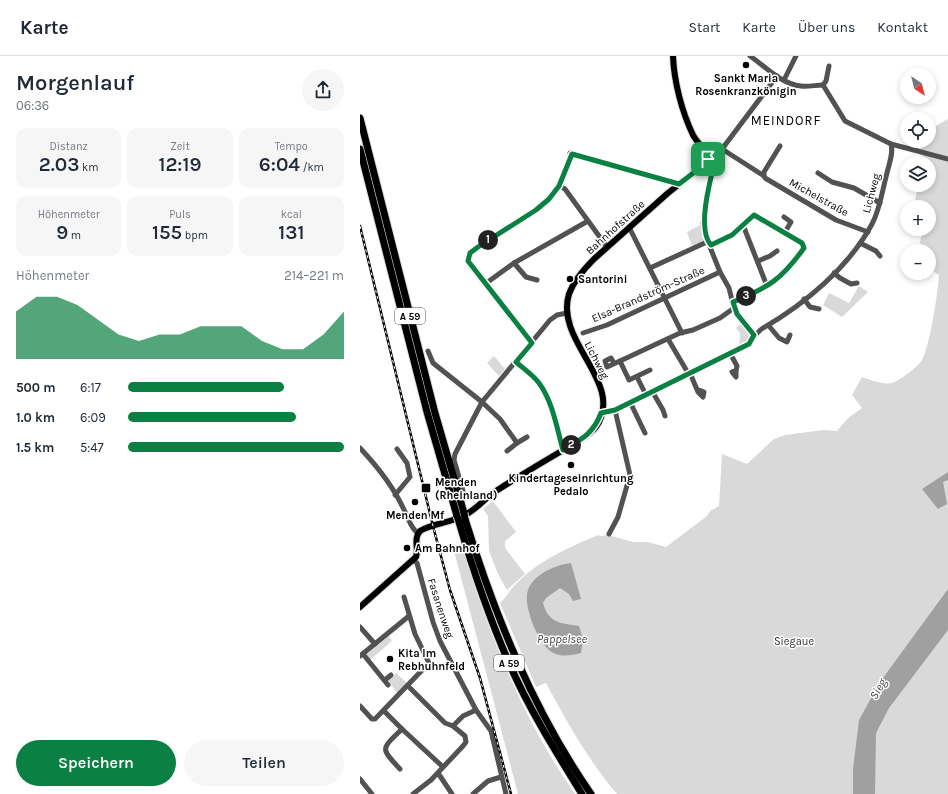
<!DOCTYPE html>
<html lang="de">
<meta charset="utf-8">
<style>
:root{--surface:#fff;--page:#f6f6f7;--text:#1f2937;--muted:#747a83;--line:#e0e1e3;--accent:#0b8043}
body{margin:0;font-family:Karla,sans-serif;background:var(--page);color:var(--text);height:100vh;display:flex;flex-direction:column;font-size:15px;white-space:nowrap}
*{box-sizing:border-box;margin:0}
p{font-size:13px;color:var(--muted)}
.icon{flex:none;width:22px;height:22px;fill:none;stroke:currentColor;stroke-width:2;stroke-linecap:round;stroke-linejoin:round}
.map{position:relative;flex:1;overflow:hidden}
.sheet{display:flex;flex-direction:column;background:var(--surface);width:360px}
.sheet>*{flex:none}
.needle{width:26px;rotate:145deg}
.controls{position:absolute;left:540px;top:12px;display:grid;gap:8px}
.controls a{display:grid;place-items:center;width:36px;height:36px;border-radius:50%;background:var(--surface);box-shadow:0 2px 6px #0003;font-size:20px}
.pin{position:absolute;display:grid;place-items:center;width:34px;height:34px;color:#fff;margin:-17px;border-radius:8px;box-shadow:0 2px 6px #0006}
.km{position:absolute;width:20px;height:20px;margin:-10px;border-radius:50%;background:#222;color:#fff;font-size:11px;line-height:20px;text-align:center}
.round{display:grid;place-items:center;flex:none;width:42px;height:42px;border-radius:21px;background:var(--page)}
.summary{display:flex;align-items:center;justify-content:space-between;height:68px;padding:0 16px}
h1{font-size:22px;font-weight:600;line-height:30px}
.metrics{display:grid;grid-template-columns:repeat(3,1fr);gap:6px;height:68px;padding:4px 16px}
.metrics div{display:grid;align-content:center;border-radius:10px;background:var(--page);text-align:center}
.metrics b{font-size:20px;font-weight:600}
.metrics small{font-size:11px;font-weight:400}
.metrics p{font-size:11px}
.chart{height:112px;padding:8px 16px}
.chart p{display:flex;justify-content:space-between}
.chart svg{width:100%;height:72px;margin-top:4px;fill:var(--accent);opacity:.7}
.button{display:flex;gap:8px;margin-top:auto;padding:8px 16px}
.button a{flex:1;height:46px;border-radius:24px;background:var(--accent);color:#fff;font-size:16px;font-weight:600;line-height:46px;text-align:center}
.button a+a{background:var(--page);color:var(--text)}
ul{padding:0 16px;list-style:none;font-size:13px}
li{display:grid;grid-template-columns:64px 48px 1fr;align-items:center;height:30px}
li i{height:10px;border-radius:5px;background:var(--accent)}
header{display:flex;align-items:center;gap:24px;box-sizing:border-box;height:56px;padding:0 20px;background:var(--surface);border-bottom:1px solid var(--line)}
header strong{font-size:19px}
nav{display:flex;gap:22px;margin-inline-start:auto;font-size:14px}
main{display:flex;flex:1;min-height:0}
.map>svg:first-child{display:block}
.green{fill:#d9d9d9}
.water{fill:#a0a0a0}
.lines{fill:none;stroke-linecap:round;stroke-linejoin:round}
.major-casing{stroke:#dbdbdb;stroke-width:8}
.highway-casing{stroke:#dbdbdb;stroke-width:9}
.minor{stroke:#525252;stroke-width:5}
.major{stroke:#000;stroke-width:6}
.highway{stroke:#000;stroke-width:7}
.rail-casing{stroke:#000;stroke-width:2.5}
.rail{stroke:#fff;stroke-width:1;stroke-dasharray:3;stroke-linecap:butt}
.highway-bridge-casing{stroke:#dbdbdb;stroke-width:9;stroke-linecap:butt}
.highway-bridge{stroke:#000;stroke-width:7}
.route-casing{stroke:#fff;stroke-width:8}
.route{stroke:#0b8043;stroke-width:5}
.poi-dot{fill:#000;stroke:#fff;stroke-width:1.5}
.labels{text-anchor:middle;stroke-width:3;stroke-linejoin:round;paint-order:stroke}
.shield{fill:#fff;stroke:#4c4c4c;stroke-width:1}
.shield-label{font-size:10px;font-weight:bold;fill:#000}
.poi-label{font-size:11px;font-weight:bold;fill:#000;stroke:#fff;text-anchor:start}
.street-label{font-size:11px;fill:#000;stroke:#fff}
.park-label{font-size:11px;fill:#303030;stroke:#fff}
.water-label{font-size:12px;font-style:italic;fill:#414141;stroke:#fff}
.quarter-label{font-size:13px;letter-spacing:1px;fill:#000;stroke:#fff}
</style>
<header>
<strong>Karte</strong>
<nav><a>Start</a><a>Karte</a><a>Über uns</a><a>Kontakt</a></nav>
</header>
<main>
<section class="sheet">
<div class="summary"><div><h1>Morgenlauf</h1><p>06:36</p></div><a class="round"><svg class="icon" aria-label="share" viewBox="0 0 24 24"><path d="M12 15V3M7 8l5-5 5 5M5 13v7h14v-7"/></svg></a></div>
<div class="metrics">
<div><p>Distanz</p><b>2.03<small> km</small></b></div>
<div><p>Zeit</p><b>12:19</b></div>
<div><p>Tempo</p><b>6:04<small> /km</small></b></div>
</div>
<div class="metrics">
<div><p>Höhenmeter</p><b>9<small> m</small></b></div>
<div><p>Puls</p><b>155<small> bpm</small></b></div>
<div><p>kcal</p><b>131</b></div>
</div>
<div class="chart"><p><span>Höhenmeter</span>214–221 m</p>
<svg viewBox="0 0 160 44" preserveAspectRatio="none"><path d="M0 44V15L10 6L20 6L30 11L40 20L50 29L60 33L70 29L80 29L90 24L100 24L110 24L120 33L130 38L140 38L150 29L160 15V44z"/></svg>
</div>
<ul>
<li><b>500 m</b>6:17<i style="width:72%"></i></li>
<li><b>1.0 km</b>6:09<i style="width:78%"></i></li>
<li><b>1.5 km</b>5:47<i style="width:100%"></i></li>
</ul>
<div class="button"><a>Speichern</a><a>Teilen</a></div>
</section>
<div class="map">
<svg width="588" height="738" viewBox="0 0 588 738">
<rect width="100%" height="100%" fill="#fff"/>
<g class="green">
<path d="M588,63V738H257C228,704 207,666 186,627L176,631L140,547C147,541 149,534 156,528C179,504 208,492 238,479L241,480L248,479L273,486H288L306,491L310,488L347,460L350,455L359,450L362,398L387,408L414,383L425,379L463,374L477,375L488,362L502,352L492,339L502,321C510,324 524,329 532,327C539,325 559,310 562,304C570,289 578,236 579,219L569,213V195H558L563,173H569V151H554L558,129H569V107H562L563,99L560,89L562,85H569V74Z"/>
<path d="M342,168L346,182L345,185L332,190L327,176Z"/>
<path d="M499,230L508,236L482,261L463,249L469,237L489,247Z"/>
<path d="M382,267L390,278V282L379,291L380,277L376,272Z"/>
<path d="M134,300L145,313L139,320L127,307Z"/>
<path d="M133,445L156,476L145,485V492L165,518L147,534L138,518L129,495L128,460L123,453Z"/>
<path d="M101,488C128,576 162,662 215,738H158L93,491Z"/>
<path d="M29,580L32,585L10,604L6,599Z"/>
<path d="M36,617L48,628L38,638L28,625Z"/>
</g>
<g class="water">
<path d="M588,416V424L583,426L587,448L578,453L562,433Z"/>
<path d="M211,507L221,543L213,545L209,538L200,532L186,542L183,547C189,568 201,567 219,570L223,583L221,597C213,599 204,601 196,598C180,594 162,549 168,534C174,518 195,509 211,507Z"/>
<path d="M588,533V574L529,652L516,677L515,738H493V713L499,664L520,626Z"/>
</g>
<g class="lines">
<defs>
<path id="major" d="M0,551L56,501C59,492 53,483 60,475C73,467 91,467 105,459C117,453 125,442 136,435C161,419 186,404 212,389C220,384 230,379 236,371C266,327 194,286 209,238C214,224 224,213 234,203L308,137L345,108L348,103C347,94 337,87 333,79C322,56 314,26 313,0"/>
<g id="highway">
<path d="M0,62L75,357L104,457"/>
<path d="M0,93L67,356L97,460"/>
<path d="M105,463C135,560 173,654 231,738"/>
<path d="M99,466C113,514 129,561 149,607C169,653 196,696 222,738"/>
</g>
</defs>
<use href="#major" class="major-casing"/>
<use href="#highway" class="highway-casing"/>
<g class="minor">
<path d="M390,0C406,11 421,28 441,30C448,31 456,29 463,29"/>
<path d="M424,24L436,0"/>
<path d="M463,29L485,65L531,88L588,103"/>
<path d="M463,29L466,25L469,10"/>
<path d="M362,93L404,120L405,122L476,164L508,176"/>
<path d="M210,97L319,128"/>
<path d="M356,101L343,167L350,191L360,216L369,232L374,252L394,279"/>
<path d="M348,103L356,101L417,20"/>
<path d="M458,117L472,126L494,132L520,147"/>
<path d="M404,120V116L420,90"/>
<path d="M199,130L205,133L247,191"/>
<path d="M424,161L431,166L425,176"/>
<path d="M269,171L322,277"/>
<path d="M500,187L516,195L520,200"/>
<path d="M351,189L372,179L394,159L442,187L444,191L426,216L407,230"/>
<path d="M398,205L410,200L417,195"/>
<path d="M154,207L166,221L177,224"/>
<path d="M290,212L347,186V183"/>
<path d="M474,217L480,222L491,228L497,227"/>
<path d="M125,228L154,207L228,165"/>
<path d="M444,243L450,251L459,253"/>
<path d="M373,246L407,230L383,169"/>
<path d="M409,270L419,282L427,286L430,279"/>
<path d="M223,277L247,269L360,216"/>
<path d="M308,283L328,317"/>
<path d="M172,287L110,210L108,201L117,191L176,154L189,143L199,130L212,98"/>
<path d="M68,295L73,307L122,346L140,363L157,387L167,381"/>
<path d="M370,297L377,310L376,315L372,316L376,321V315"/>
<path d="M156,306C164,313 173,320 179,327C193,346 197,373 203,395"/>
<path d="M254,307L251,302L245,305L247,311L260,305"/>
<path d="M290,314L269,324L260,305L320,277L333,274L360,262L374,252"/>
<path d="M330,317L338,336L343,341L344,336L339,334"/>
<path d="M277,321L286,339"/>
<path d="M292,335L303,354L305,360"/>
<path d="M270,346L285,377"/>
<path d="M241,357L255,354L385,291C392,286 395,277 403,272C445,248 489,211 512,168C520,153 522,136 526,121C528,111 534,97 531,88"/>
<path d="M0,392C17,410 35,433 45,456C49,463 51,473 58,477"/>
<path d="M147,395L157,387"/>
<path d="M35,439L50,421L47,407L37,393"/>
<path d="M105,442L94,404L95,398L122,346L190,264L197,259L207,257"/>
<path d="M249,478L258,461L270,419L255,354"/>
<path d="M53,504L57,507L73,566L80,585L116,654L131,675L146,738"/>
<path d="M0,571L15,588"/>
<path d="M3,598L28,629"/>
<path d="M0,600L49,560"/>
<path d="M25,624L31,619"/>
<path d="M48,630L85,667L93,670"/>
<path d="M0,650L12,663H15L69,607L55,578L44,541"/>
<path d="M24,655L42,673"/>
<path d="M40,713C19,691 22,693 42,673L83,711"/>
<path d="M78,717L92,738"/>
<path d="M0,723L12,738"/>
<path d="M53,738L71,724L103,690L106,686L105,680L93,670L103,660L116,654"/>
<path d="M113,738L128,725L141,721"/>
</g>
<use href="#major" class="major"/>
<use href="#highway" class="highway"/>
<defs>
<path id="rail" d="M0,170L74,474L90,534L120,622L151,738"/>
</defs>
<use href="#rail" class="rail-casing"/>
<use href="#rail" class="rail"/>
<defs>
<g id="highway-bridge">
<path d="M104,457L105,463"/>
<path d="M97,460L99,466"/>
</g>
</defs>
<use href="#highway-bridge" class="highway-bridge-casing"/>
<use href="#highway-bridge" class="highway-bridge"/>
</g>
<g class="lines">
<defs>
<path id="route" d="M212,98L319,128L345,108L348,103L356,101C351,121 336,173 351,189L372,179L394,159L442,187L444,192C421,224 409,231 373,246L377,258L394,279L389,288L255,354L241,357C233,378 222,383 203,394C197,373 193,346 179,327C173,319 164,313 156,306L172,287L108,205L110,197L118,191L176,154L189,143L199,130Z"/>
</defs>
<use href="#route" class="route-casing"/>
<use href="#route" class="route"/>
</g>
<g class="poi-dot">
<circle cx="386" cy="9" r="4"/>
<circle cx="210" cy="223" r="4"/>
<circle cx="211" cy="409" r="4"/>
<rect x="61" y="427" width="10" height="10" rx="2"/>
<circle cx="55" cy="446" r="4"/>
<circle cx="47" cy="492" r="4"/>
<circle cx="30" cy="603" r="4"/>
</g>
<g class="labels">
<g class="shield">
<rect x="35" y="252" width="30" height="16" rx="3"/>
<rect x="134" y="599" width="30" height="16" rx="3"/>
</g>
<g class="shield-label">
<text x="50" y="264">A 59</text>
<text x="149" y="611">A 59</text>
</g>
<g class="poi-label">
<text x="386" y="26" text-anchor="middle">Sankt Maria<tspan x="386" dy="13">Rosenkranzkönigin</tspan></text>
<text x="218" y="227">Santorini</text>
<text x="211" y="426" text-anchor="middle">Kindertageseinrichtung<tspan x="211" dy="13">Pedalo</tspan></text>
<text x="75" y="430">Menden<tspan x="75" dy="13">(Rheinland)</tspan></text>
<text x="55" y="463" text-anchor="middle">Menden Mf</text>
<text x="55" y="496">Am Bahnhof</text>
<text x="38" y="601">Kita Im<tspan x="38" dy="13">Rebhuhnfeld</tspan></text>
</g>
<g class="street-label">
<text transform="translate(511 137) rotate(-75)" y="4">Lichweg</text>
<text transform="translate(459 141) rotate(29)" y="4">Michelstraße</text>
<text transform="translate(255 171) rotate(-42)" y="4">Bahnhofstraße</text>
<text transform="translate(288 238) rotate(-24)" y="4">Elsa-Brandström-Straße</text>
<text transform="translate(237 304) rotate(63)" y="4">Lichweg</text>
<text transform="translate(81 552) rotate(72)" y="4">Fasanenweg</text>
</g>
<g class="park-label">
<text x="434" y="589">Siegaue</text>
</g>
<g class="water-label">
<text x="202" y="587">Pappelsee</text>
<text transform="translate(518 633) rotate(-59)" y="4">Sieg</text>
</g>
<g class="quarter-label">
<text x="426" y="69">MEINDORF</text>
</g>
</g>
</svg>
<div class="controls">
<a><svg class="needle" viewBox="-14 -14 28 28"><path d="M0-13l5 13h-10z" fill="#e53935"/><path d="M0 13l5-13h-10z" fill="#747a83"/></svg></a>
<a><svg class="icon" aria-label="locate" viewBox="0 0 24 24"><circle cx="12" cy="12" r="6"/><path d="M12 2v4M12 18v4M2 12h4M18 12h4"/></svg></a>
<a><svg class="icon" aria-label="layers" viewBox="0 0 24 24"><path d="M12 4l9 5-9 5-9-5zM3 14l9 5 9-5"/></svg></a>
<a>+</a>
<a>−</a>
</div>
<div class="pin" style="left:348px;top:103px;background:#1e9e55"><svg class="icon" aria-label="arrive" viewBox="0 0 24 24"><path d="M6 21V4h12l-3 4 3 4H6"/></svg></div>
<b class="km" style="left:128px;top:184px">1</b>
<b class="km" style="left:211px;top:389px">2</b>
<b class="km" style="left:386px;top:240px">3</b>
</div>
</main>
